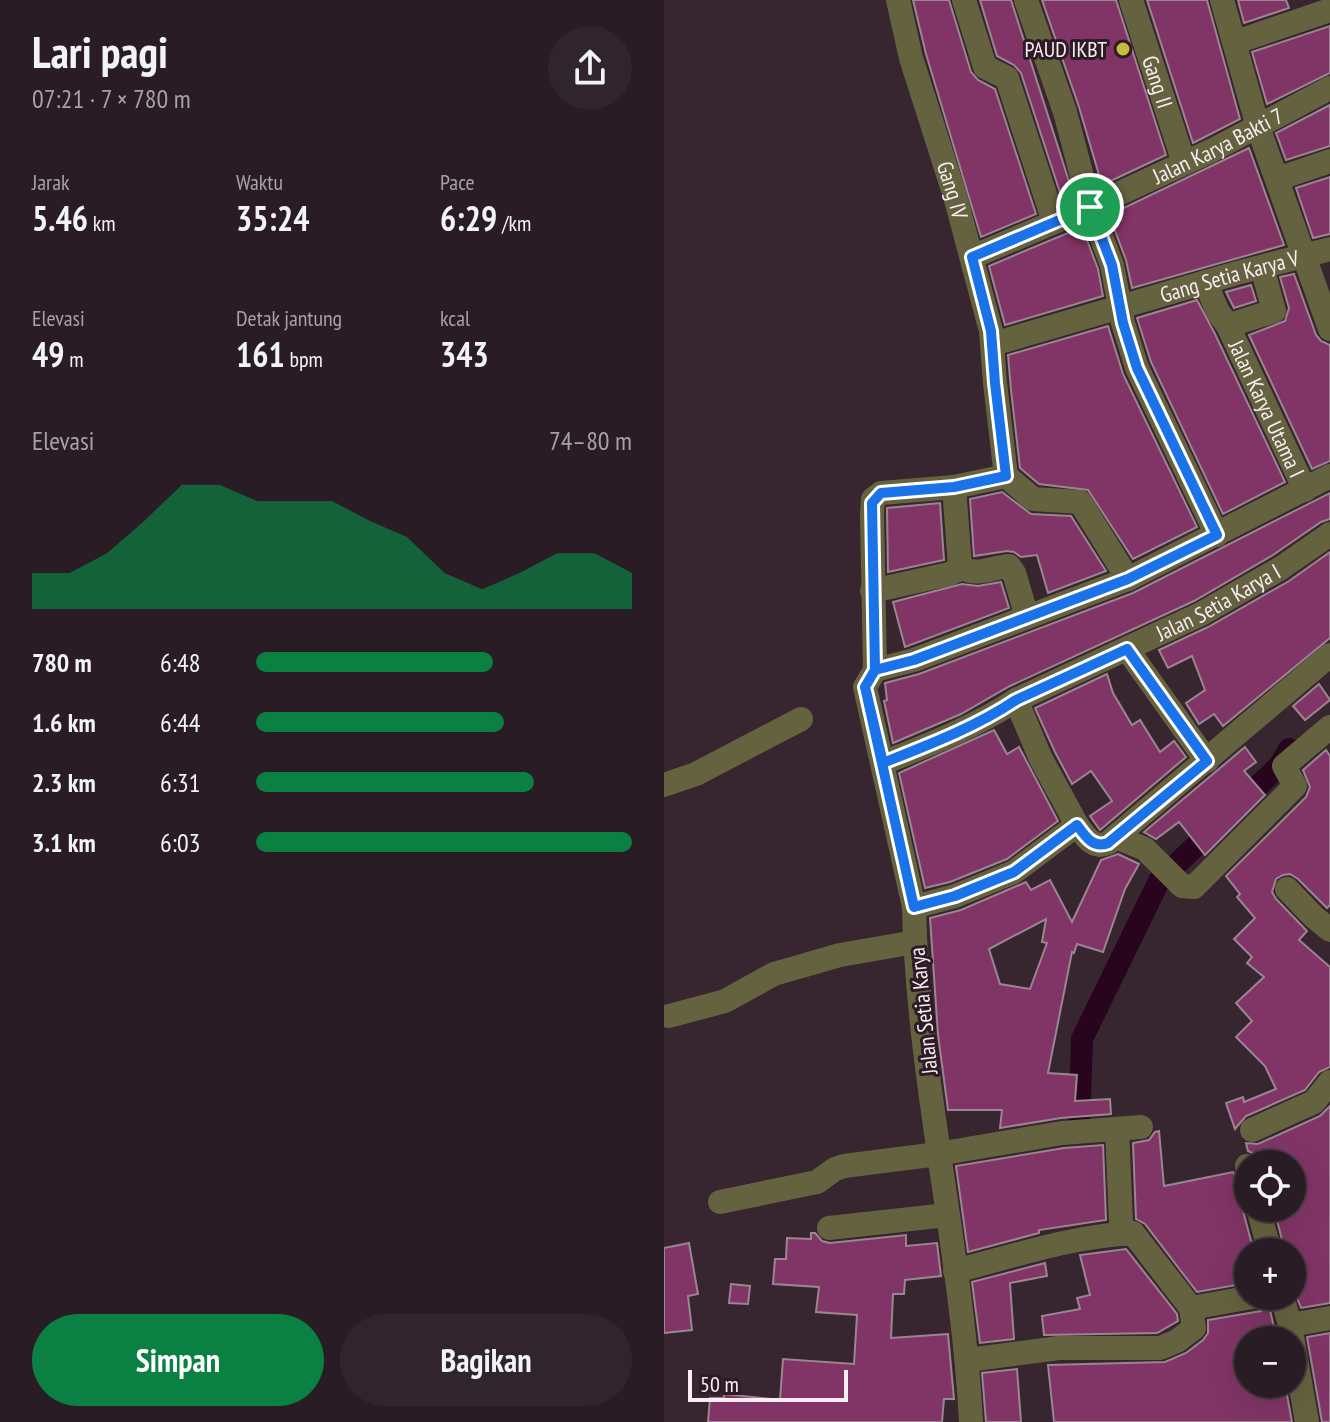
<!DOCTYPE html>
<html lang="id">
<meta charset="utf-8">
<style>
:root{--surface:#291c24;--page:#31252c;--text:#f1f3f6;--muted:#a5a1a6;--line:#453a41;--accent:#0b8043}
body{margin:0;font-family:"PT Sans Narrow",sans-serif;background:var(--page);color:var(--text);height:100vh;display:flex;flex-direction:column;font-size:30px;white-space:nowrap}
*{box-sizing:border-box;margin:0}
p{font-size:26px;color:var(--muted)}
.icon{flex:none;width:44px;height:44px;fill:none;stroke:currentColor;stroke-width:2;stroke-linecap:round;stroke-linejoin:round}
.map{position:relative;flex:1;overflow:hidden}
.drawer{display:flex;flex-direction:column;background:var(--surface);width:664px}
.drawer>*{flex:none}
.fabs{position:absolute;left:570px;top:1150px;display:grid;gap:16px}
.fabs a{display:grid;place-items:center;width:72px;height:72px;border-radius:50%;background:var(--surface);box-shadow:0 8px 32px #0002,0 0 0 2px var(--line);font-size:40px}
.scale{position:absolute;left:24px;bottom:20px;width:160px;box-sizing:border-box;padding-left:8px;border:4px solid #f9ecf3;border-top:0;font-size:22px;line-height:28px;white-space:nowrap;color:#f9ecf3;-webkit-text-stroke:6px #2d1c26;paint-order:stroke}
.pin{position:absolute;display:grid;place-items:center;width:68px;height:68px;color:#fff;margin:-34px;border:4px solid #fff;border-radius:50%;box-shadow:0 2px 8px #0007}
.round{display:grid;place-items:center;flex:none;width:84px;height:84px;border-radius:42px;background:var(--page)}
.head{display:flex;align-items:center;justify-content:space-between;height:136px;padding:0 32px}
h1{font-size:44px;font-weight:700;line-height:60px}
.stats{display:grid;grid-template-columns:repeat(3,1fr);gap:12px;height:136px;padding:8px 32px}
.stats div{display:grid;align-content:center}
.stats b{font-size:34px;font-weight:700}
.stats small{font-size:22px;font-weight:400}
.stats p{font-size:22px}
.chart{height:224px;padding:16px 32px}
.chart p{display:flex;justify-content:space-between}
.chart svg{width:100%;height:144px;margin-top:8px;fill:var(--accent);opacity:.7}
.primary-button{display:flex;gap:16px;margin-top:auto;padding:16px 32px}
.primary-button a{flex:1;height:92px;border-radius:48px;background:var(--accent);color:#fff;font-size:32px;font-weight:700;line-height:92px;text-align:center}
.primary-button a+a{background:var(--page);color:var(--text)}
ul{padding:0 32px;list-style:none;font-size:26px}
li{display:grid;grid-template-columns:128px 96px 1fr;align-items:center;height:60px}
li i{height:20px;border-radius:10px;background:var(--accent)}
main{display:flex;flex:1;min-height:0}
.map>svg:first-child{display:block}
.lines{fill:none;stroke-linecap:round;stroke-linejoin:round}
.canal{stroke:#29041d;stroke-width:22}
.building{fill:#813566;stroke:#9b8591;stroke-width:2;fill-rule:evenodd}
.minor{stroke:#65633f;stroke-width:24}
.route-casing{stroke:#fff;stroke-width:16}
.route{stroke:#1a73e8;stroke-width:10}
.poi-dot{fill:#c4bc3d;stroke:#2d1c26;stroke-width:3}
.labels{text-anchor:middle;stroke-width:6;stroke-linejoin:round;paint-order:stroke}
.poi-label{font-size:22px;fill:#f9ecf3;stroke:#2d1c26;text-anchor:end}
.street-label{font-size:22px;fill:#f9ecf3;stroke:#2d1c26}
</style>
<main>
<section class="drawer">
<div class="head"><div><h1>Lari pagi</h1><p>07:21 · 7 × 780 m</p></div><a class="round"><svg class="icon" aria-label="share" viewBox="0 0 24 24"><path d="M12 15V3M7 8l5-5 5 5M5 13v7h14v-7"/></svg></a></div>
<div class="stats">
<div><p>Jarak</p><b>5.46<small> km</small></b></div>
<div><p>Waktu</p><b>35:24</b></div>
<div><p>Pace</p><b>6:29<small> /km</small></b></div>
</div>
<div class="stats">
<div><p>Elevasi</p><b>49<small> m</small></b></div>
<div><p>Detak jantung</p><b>161<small> bpm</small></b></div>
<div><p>kcal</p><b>343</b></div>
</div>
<div class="chart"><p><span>Elevasi</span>74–80 m</p>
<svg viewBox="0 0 160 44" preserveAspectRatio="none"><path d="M0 44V33L10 33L20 27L30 17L40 6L50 6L60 11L70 11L80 11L90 17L100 22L110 33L120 38L130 33L140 27L150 27L160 33V44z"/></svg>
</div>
<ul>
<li><b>780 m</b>6:48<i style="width:63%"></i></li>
<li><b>1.6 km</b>6:44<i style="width:66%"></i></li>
<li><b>2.3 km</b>6:31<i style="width:74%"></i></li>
<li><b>3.1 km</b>6:03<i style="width:100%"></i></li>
</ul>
<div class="primary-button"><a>Simpan</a><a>Bagikan</a></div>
</section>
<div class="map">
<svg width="666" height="1422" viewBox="0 0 666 1422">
<rect width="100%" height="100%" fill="#372530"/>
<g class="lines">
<path class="canal" d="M413,1128H415L418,1039L495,881L616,765L625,749"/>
</g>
<g class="building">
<path d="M249,0H285L307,72L314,80L331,89L372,214L317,237L262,54Z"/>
<path d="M316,0H347L410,197L399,202L357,73L350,65L333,56Z"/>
<path d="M378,0H452L502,155L438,185L415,107Z"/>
<path d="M483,0H543L576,119L529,143Z"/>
<path d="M574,0H622L625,8L580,23Z"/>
<path d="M666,26V73L603,104L588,52Z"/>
<path d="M666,105V146L622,160L612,133Z"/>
<path d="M585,148L620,245L468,288L462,260L445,215Z"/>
<path d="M666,177V234L649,238L632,188Z"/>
<path d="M418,227L434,269L439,296L341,325L325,266Z"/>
<path d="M630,274L652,335L657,341L666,345V461L648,469L585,335L621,321L625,308L616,277Z"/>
<path d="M587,285L592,301L570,308L562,292Z"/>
<path d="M533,300L551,334L621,482L559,514L487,362L473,318Z"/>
<path d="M444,326L459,374L533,527L469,559L424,490L375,484L356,468L347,390L344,355Z"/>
<path d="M338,492L367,514L407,516L442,571L384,593L373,555L357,557L350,552L343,551L310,556L306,499Z"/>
<path d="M666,493V519L657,522L609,555L530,601L346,686L297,714L229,743L220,701L223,700L221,683L255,674L469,593Z"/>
<path d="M276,503L280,560L224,572L223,508Z"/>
<path d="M666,552V638L559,726L550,714L535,724L522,703L541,690L528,656L504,668L495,650L544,627L625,581Z"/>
<path d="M337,582L345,608L241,647L229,602L298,584L314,586Z"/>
<path d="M443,674L449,693L468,725L476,720L496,752L510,741L522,757L436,830L426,816L448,801L427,771L408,784L391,752L371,708Z"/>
<path d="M655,684L666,700L641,720L629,706Z"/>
<path d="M330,730L343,754L355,747L394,821L343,859L286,882L261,888L235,773Z"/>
<path d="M581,747L592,762L580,771L601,795L541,855L515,822L492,839L480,832Z"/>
<path d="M662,750L666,756V905L663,908L634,879L626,874L619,875L612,879L608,892L612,899L643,931L635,940L666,967V1067L655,1072L641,1090L582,1116L571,1129L562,1103L579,1097L580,1102L612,1089L601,1066L572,1037L588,1021L572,1003L600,977L583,963L588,957L570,939L591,918L573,897L576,894L562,876L642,797L646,787L639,770Z"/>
<path d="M454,854L475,864L461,889L439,952L413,944L410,953L408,952L384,1073L413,1075L411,1101L446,1099L447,1114L397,1118L336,1128L338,1110H284L274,1035L266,918L297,910L362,882L367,890L386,880L408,922L437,860ZM382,919L378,942L383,943L366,989L336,984L325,949Z"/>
<path d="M666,1106V1303L637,1308L628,1285V1252H621L610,1208H628V1164H598L593,1155L584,1151L582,1143L594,1144L656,1116Z"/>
<path d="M495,1131L500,1186L569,1172L575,1181L584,1184V1197L580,1203L579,1211L590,1252H584V1283L533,1292L481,1224L472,1219L469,1143L485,1140L491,1132Z"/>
<path d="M439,1145L442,1220L375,1230V1233L304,1252L292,1166L400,1148Z"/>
<path d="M147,1233H151L158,1241L166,1243L242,1235V1246L273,1243L277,1276L241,1280L240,1294H229L227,1338L284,1334L290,1399H280L278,1422H44L46,1398H60V1394L116,1400L119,1359L190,1364L193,1315L152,1312L155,1287L109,1284L111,1259H122L123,1238L147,1239Z"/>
<path d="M25,1243L34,1294L24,1296L28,1330L0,1333V1248Z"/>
<path d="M462,1249L513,1314L514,1321L493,1333L380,1335L378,1316L416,1309L413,1298L426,1295L416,1255Z"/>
<path d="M381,1263L383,1276L346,1283L350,1339L316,1343L308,1282Z"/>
<path d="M67,1284L86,1286L84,1304L65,1303Z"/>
<path d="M605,1306L613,1340H584V1384H621L628,1422H390L384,1365L501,1362L522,1353L539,1340L544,1333V1320L597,1311Z"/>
<path d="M666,1333V1422H658L643,1337Z"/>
<path d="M353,1369L357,1422H322L318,1373Z"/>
</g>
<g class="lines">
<g class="minor">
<path id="s1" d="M234,0L247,58L291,196L327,331L331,383L342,476"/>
<path d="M300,0L321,67L343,78L390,222"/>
<path d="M362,0L401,112L419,180L430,204"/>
<path id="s2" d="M467,0L520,163"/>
<path d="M558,0L594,127L666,329"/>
<path d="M572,42L666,10"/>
<path d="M615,185L619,177L666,161"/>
<path d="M426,207L448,265L459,323L473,368L553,535"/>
<path id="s3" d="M308,257L426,207L549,150L666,88"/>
<path id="s4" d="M598,267L610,311L566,325L565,328L641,490"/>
<path d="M541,282L554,312L565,327"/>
<path id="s5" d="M329,344L573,273L666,249"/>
<path d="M290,487L296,566C309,578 329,567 345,566L350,573L363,617"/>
<path d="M208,591L285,574L298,568"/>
<path d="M463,649L543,761"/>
<path d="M211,670L208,514L209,499L217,493L290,487L342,476L369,499L416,502L464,579"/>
<path d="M352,700L377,759L413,825"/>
<path id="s6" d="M219,763C264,745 311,727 352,700L537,614L617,568L666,534"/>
<path d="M0,785L32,774L137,719"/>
<path d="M452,837L481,849L518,886L530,887L631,786L620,766L666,727"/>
<path d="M623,889L650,917L666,930"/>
<path d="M250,907L291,896L350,872L413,825C421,836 429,850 444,843L666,655"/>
<path d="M5,1016L61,1001L110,974L176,955L251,942"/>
<path d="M453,1130L457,1223L461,1234"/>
<path d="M588,1130L650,1102L666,1082"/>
<path d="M583,1166L584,1169"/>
<path d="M56,1202L153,1182L171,1169L180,1166L274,1154L398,1133L477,1127"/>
<path d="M594,1208L606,1252"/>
<path d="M165,1228L283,1215"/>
<path d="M291,1271C350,1256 409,1236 469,1233L527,1308L594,1296"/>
<path d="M618,1296L626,1325L643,1422"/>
<path d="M626,1325L666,1318"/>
<path d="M304,1360L395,1348H496L513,1341L530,1328L527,1308"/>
<path d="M307,1422C298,1250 254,1080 250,907L201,687L211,670L250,660L464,579L666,476"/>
</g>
</g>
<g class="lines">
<defs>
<path id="route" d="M426,207L308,257L327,331L331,383L342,476L290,487L217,493L208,503L211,670L201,687L250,907L291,896L350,872L413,825C421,836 429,849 444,843L543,761L463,649L352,700C312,727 264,745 219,763L201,687L211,670L250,660L464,579L553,535L473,368L459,323L448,265L426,207"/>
</defs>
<use href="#route" class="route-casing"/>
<use href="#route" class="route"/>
</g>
<circle class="poi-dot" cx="459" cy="49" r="8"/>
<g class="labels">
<g class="poi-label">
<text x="443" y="57">PAUD IKBT</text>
</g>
<g class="street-label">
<text dy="8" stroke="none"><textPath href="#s2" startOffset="86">Gang II</textPath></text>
<text dy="8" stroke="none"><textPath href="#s3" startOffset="270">Jalan Karya Bakti 7</textPath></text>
<text dy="8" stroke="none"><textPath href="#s1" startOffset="198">Gang IV</textPath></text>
<text dy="8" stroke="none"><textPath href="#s5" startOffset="246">Gang Setia Karya V</textPath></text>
<text dy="8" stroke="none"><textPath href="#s4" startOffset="184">Jalan Karya Utama I</textPath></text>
<text dy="8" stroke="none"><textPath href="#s6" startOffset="372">Jalan Setia Karya I</textPath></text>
<text transform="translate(259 1011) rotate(-96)" y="8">Jalan Setia Karya</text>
</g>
</g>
</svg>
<div class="fabs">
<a><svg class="icon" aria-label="locate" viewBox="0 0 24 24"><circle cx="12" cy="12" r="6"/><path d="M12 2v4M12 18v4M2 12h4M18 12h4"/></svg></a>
<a>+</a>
<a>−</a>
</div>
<div class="scale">50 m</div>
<div class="pin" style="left:426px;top:207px;background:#1e9e55"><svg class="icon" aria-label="arrive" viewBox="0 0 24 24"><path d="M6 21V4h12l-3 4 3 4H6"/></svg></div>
</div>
</main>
